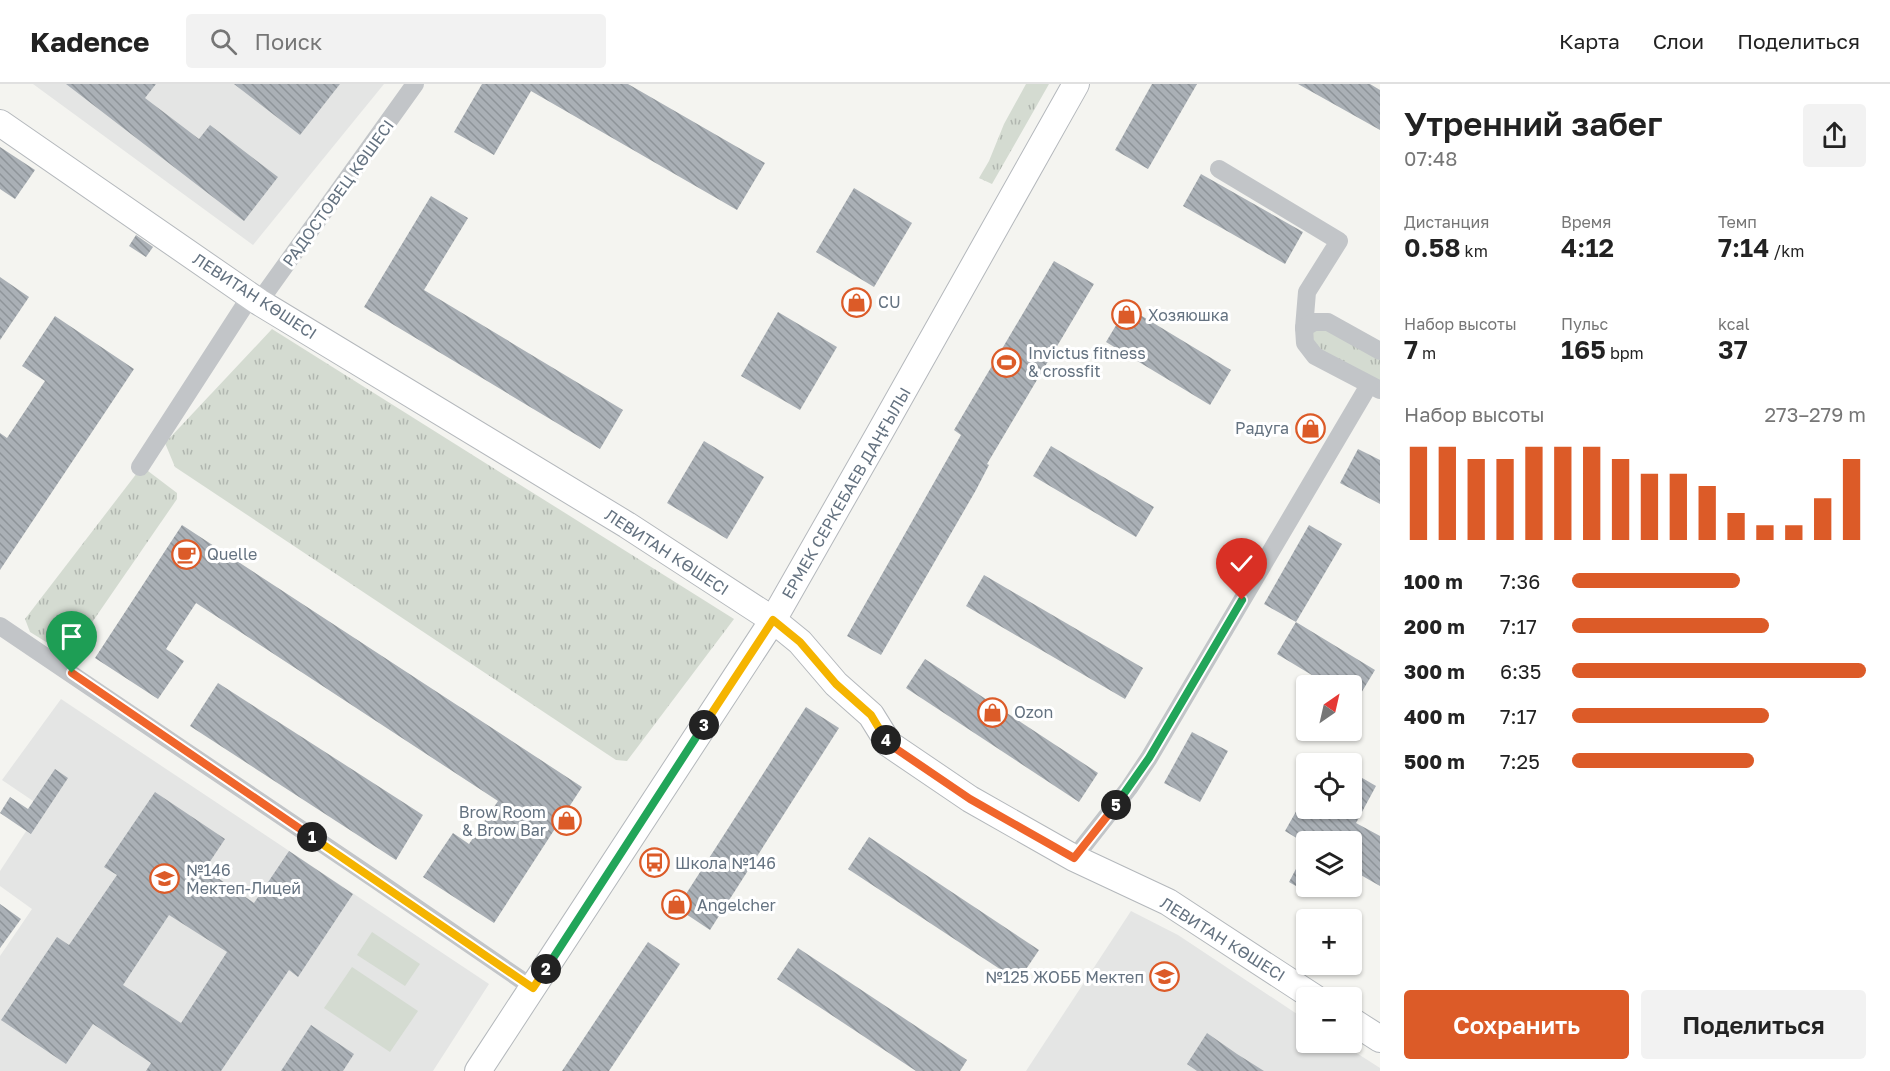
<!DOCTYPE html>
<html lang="ru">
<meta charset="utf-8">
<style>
:root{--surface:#fff;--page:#f2f2f2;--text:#222;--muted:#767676;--line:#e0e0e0;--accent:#dc5b28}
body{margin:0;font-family:"Golos Text",sans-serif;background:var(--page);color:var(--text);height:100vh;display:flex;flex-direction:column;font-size:22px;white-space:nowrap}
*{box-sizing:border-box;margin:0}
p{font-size:20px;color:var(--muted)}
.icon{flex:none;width:33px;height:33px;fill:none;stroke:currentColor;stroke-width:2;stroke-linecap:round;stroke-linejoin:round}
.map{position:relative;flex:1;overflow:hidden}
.sheet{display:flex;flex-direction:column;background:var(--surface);width:510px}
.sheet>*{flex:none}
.needle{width:39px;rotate:34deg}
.fabs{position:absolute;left:1296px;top:591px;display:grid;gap:12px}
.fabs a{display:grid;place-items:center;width:66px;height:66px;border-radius:6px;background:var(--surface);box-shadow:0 2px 4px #0004;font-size:30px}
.pin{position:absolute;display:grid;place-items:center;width:51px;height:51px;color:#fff;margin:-62px -26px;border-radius:50% 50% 50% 0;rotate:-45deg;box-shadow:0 0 6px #0007}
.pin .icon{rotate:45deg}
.km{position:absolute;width:30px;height:30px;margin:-15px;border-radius:50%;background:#222;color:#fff;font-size:16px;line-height:30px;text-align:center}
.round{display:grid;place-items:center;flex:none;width:63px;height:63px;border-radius:6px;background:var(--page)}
.summary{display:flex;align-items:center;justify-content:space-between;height:102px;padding:0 24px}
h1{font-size:33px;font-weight:600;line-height:45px}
.metrics{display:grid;grid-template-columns:repeat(3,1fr);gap:9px;height:102px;padding:6px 24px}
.metrics div{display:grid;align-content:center}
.metrics b{font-size:26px;font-weight:600}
.metrics small{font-size:16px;font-weight:400}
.metrics p{font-size:16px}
.chart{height:168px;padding:12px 24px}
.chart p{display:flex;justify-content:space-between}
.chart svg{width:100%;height:108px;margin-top:6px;stroke:var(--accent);stroke-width:6}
.action{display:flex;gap:12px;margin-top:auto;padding:12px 24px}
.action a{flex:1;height:69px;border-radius:6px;background:var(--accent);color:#fff;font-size:24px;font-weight:600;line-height:69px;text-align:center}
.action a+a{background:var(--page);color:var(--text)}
ul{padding:0 24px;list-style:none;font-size:20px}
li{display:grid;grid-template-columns:96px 72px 1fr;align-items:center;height:45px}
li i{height:15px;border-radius:8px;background:var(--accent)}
header{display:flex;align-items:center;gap:36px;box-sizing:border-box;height:84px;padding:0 30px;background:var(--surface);border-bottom:2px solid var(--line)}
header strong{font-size:28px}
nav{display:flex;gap:33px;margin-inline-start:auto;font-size:21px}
.search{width:420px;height:54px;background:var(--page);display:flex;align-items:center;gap:15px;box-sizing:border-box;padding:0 21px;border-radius:6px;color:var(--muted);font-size:22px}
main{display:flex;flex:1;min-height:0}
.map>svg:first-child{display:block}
.built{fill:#e4e5e4}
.grass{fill:url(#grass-tufts)}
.pitch{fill:#d4dbd1}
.building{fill:url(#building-back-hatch);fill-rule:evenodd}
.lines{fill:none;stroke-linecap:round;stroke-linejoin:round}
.secondary-casing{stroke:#b4b8bc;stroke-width:28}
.street{stroke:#c2c5c8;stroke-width:18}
.secondary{stroke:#fff;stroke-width:26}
.split-1-casing{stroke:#fff;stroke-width:12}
.split-2-casing{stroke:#fff;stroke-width:12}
.split-3-casing{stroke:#fff;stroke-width:12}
.split-4-casing{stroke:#fff;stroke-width:12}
.split-5-casing{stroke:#fff;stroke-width:12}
.split-6-casing{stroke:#fff;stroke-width:12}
.split-1{stroke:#f0652b;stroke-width:8}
.split-2{stroke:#f5b400;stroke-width:8}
.split-3{stroke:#22a559;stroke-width:8}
.split-4{stroke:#f5b400;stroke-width:8}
.split-5{stroke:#f0652b;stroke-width:8}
.split-6{stroke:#22a559;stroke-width:8}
.labels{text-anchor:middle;stroke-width:6;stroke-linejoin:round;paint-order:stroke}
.street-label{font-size:16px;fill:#647280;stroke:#fff}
.poi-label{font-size:16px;fill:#647280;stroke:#fff;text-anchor:start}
</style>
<header>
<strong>Kadence</strong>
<div class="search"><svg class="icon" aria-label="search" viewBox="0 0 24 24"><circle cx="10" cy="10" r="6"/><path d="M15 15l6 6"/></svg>Поиск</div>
<nav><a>Карта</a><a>Слои</a><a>Поделиться</a></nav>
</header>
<main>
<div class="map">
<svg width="1380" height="987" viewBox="0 0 1380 987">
<defs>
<pattern id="grass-tufts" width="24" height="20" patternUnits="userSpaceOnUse" patternTransform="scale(1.5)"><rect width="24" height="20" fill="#d4dbd1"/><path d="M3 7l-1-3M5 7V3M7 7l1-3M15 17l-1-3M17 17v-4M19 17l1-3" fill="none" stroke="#b0b6af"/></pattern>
<pattern id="building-back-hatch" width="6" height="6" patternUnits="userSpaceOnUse" patternTransform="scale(1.5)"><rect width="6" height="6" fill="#aab0b6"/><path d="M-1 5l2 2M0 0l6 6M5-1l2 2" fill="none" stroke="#8e9499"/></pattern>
</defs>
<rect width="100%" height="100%" fill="#f4f4f0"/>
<g class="built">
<path d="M33,0H384L253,161Z"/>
<path d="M61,615L489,900L433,987H0V872L32,825L0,802V787L42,723L2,696Z"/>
<path d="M1131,827L1178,851L1306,936V958L1341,959L1380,984V987H1026Z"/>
</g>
<g class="grass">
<path d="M1026,0H1049L992,100L979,94L989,77L1004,40Z"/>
<path d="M1314,238L1380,267V307L1305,259Z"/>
<path d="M272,245L734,535L627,677L616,676L175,383L165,359Z"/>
<path d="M148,387L177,409V415L73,566L64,569L30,548L25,535L137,389Z"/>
</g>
<g class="pitch">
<path d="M372,848L420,880L405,902L357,871Z"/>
<path d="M352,883L418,927L390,968L324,924Z"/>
</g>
<g class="building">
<path d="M66,0H156L145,14L199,55L210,41L278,93L244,137Z"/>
<path d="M234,0H340L300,51Z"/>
<path d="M482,0H628L765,79L737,126L531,7L494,71L454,48Z"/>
<path d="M1152,0H1197L1148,85L1115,66Z"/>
<path d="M1298,0H1370L1380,6V46Z"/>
<path d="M0,63L35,86L15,115L0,105Z"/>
<path d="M1201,90L1303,148L1285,180L1183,122Z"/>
<path d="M854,104L912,139L874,203L816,168Z"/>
<path d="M431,112L468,134L424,206L623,326L600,365L364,223Z"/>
<path d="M136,151L153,163L146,173L129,162Z"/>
<path d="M1054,177L1094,200L987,380L989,381L976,406L881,571L847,552L961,351L954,346Z"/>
<path d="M0,193L29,213L0,256Z"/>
<path d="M1127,223L1231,286L1210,321L1106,258Z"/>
<path d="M778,228L837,263L800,326L741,292Z"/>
<path d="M55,232L134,285L0,486V349L7,354L45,297L22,282Z"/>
<path d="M704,357L764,393L727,455L667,419Z"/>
<path d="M1051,362L1154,423L1136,453L1033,392Z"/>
<path d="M1358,365L1380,376V420L1340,399Z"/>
<path d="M182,441L582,703L494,839L423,793L453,749L469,760L498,717L196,519L166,565L184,577L158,615L95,574Z"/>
<path d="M1309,441L1342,460L1296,538L1264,520Z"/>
<path d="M984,491L1143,584L1125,615L966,522Z"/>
<path d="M1296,538L1375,586L1352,624V602H1330L1277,570Z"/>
<path d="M925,575L1098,689L1079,718L906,604Z"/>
<path d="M218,599L423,731L396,776L190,642Z"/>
<path d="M806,623L839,644L710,846L677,824Z"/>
<path d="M1192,648L1228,667L1200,718L1164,699Z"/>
<path d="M55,685L68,694L31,750L0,729L10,713L28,725Z"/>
<path d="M1352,688L1376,702L1356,739L1380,752V802L1352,786V758H1303L1285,747L1298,724H1352Z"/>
<path d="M155,708L225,755L205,785L254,819L289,767L353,810L298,893L289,886L221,987H146L151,979L93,940L66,980L1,936L57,853L69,861L117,791L104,783ZM169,831L227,868L181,939L123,901Z"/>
<path d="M869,753L1039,866L1018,897L848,785Z"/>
<path d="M1306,766V808L1289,798Z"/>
<path d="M0,820L21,835L0,864Z"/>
<path d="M648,858L680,880L609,987H562Z"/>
<path d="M798,864L967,976L960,987H916L777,895Z"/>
<path d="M311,941L354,970L343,987H281Z"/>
<path d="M1207,949L1237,970L1264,987H1197L1187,980Z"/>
</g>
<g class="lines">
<defs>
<g id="secondary">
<path d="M0,39L259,218L627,441L773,536L800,558L836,600L871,631L889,660L970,715L1074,774L1168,818L1315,914"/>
<path d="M1352,937L1380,955"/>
<path d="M478,987L773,536L879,350L1076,0"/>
</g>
</defs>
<use href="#secondary" class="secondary-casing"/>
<g class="street">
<path d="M1219,85L1339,157L1307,208L1304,244"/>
<path d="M259,218L415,0"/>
<path d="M1380,306L1315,272L1305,259L1304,244L1314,238H1328L1380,267"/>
<path d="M140,383L248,216"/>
<path d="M0,542L376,796L533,904"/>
<path d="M1074,774L1129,704L1149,674L1369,301"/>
</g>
<use href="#secondary" class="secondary"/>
</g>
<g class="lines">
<defs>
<path id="split-1" d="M72,589L312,753"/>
<path id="split-2" d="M312,753L533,904L546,885"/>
<path id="split-3" d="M546,885L704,641"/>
<path id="split-4" d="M704,641L773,536L800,558L836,600L871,631L886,656"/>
<path id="split-5" d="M886,656L889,660L970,715L1074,774L1116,721"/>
<path id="split-6" d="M1116,721L1149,674L1242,516"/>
</defs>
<use href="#split-1" class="split-1-casing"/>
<use href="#split-2" class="split-2-casing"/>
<use href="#split-3" class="split-3-casing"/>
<use href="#split-4" class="split-4-casing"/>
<use href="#split-5" class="split-5-casing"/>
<use href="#split-6" class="split-6-casing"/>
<use href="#split-1" class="split-1"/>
<use href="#split-2" class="split-2"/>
<use href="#split-3" class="split-3"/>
<use href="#split-4" class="split-4"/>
<use href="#split-5" class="split-5"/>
<use href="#split-6" class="split-6"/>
</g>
<defs>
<symbol id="shop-ring" viewBox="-11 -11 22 22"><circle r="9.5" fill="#fff" stroke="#dc5b28" stroke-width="1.5"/><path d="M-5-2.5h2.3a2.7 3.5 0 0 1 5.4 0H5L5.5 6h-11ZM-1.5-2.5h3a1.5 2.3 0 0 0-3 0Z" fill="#dc5b28"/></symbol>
<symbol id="stadium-ring" viewBox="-11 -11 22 22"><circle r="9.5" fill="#fff" stroke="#dc5b28" stroke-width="1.5"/><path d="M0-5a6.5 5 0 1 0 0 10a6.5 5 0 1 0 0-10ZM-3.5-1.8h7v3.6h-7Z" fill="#dc5b28"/></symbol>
<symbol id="cafe-ring" viewBox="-11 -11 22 22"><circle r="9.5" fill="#fff" stroke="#dc5b28" stroke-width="1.5"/><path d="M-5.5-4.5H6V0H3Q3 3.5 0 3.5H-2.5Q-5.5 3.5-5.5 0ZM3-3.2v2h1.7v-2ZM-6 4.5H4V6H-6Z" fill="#dc5b28"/></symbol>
<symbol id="bus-ring" viewBox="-11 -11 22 22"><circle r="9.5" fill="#fff" stroke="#dc5b28" stroke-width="1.5"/><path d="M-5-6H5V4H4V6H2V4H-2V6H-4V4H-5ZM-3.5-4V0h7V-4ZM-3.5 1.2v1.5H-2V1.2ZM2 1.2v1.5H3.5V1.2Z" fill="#dc5b28"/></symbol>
<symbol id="school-ring" viewBox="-11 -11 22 22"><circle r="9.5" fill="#fff" stroke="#dc5b28" stroke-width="1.5"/><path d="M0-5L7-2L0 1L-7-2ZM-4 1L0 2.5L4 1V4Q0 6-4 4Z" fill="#dc5b28"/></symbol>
</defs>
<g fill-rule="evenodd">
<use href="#shop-ring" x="840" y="202" width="33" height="33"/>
<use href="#shop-ring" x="1110" y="214" width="33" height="33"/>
<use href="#stadium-ring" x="990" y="262" width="33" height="33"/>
<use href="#shop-ring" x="1294" y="328" width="33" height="33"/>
<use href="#cafe-ring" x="170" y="454" width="33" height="33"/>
<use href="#shop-ring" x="976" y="612" width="33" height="33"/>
<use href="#shop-ring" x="550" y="720" width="33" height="33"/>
<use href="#bus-ring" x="638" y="762" width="33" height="33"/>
<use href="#school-ring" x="148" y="778" width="33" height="33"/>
<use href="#shop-ring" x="660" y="804" width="33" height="33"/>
<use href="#school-ring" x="1148" y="876" width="33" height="33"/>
</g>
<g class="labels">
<g class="street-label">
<text transform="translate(338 109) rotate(-54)" y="6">РАДОСТОВЕЦ КӨШЕСІ</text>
<text transform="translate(255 212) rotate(33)" y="6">ЛЕВИТАН КӨШЕСІ</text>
<text transform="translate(846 409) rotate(-60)" y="6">ЕРМЕК СЕРКЕБАЕВ ДАҢҒЫЛЫ</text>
<text transform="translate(667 468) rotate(33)" y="6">ЛЕВИТАН КӨШЕСІ</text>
<text transform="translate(1223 855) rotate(32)" y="6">ЛЕВИТАН КӨШЕСІ</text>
</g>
<g class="poi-label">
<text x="878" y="224">CU</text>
<text x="1148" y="237">Хозяюшка</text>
<text x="1028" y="275">Invictus fitness<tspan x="1028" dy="18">&amp; crossfit</tspan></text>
<text x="1289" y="350" text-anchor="end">Радуга</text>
<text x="207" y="476">Quelle</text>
<text x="1014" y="634">Ozon</text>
<text x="546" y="734" text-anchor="end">Brow Room<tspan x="546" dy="18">&amp; Brow Bar</tspan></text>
<text x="675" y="785">Школа №146</text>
<text x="186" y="792">№146<tspan x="186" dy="18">Мектеп-Лицей</tspan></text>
<text x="697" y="827">Angelcher</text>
<text x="1144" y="899" text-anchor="end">№125 ЖОББ Мектеп</text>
</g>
</g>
</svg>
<div class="fabs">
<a><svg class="needle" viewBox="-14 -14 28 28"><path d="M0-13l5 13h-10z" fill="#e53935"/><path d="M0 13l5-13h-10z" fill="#767676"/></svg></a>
<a><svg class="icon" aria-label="locate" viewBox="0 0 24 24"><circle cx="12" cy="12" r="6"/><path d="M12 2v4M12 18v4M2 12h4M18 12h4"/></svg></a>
<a><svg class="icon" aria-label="layers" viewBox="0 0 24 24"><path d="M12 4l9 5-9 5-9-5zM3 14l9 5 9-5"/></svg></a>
<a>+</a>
<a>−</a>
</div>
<div class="pin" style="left:72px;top:589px;background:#1e9e55"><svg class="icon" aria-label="arrive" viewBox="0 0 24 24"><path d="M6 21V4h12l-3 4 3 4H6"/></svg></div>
<div class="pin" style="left:1242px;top:516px;background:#d93025"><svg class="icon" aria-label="check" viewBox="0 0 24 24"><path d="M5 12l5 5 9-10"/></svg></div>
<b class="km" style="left:312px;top:753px">1</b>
<b class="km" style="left:546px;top:885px">2</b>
<b class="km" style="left:704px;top:641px">3</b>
<b class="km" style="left:886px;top:656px">4</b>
<b class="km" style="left:1116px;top:721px">5</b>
</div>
<section class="sheet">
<div class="summary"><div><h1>Утренний забег</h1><p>07:48</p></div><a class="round"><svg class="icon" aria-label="share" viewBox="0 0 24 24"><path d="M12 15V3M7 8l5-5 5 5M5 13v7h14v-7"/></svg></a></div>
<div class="metrics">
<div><p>Дистанция</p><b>0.58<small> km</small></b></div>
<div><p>Время</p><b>4:12</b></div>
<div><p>Темп</p><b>7:14<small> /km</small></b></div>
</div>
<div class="metrics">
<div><p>Набор высоты</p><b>7<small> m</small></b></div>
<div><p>Пульс</p><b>165<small> bpm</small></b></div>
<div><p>kcal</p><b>37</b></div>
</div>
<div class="chart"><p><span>Набор высоты</span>273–279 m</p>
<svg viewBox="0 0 160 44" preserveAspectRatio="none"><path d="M5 44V6M15 44V6M25 44V11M35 44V11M45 44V6M55 44V6M65 44V6M75 44V11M85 44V17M95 44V17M105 44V22M115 44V33M125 44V38M135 44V38M145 44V27M155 44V11"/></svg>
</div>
<ul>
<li><b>100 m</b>7:36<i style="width:57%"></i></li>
<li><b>200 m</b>7:17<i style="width:67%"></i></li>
<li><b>300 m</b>6:35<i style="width:100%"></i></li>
<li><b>400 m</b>7:17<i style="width:67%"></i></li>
<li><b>500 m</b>7:25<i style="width:62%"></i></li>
</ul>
<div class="action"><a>Сохранить</a><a>Поделиться</a></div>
</section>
</main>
